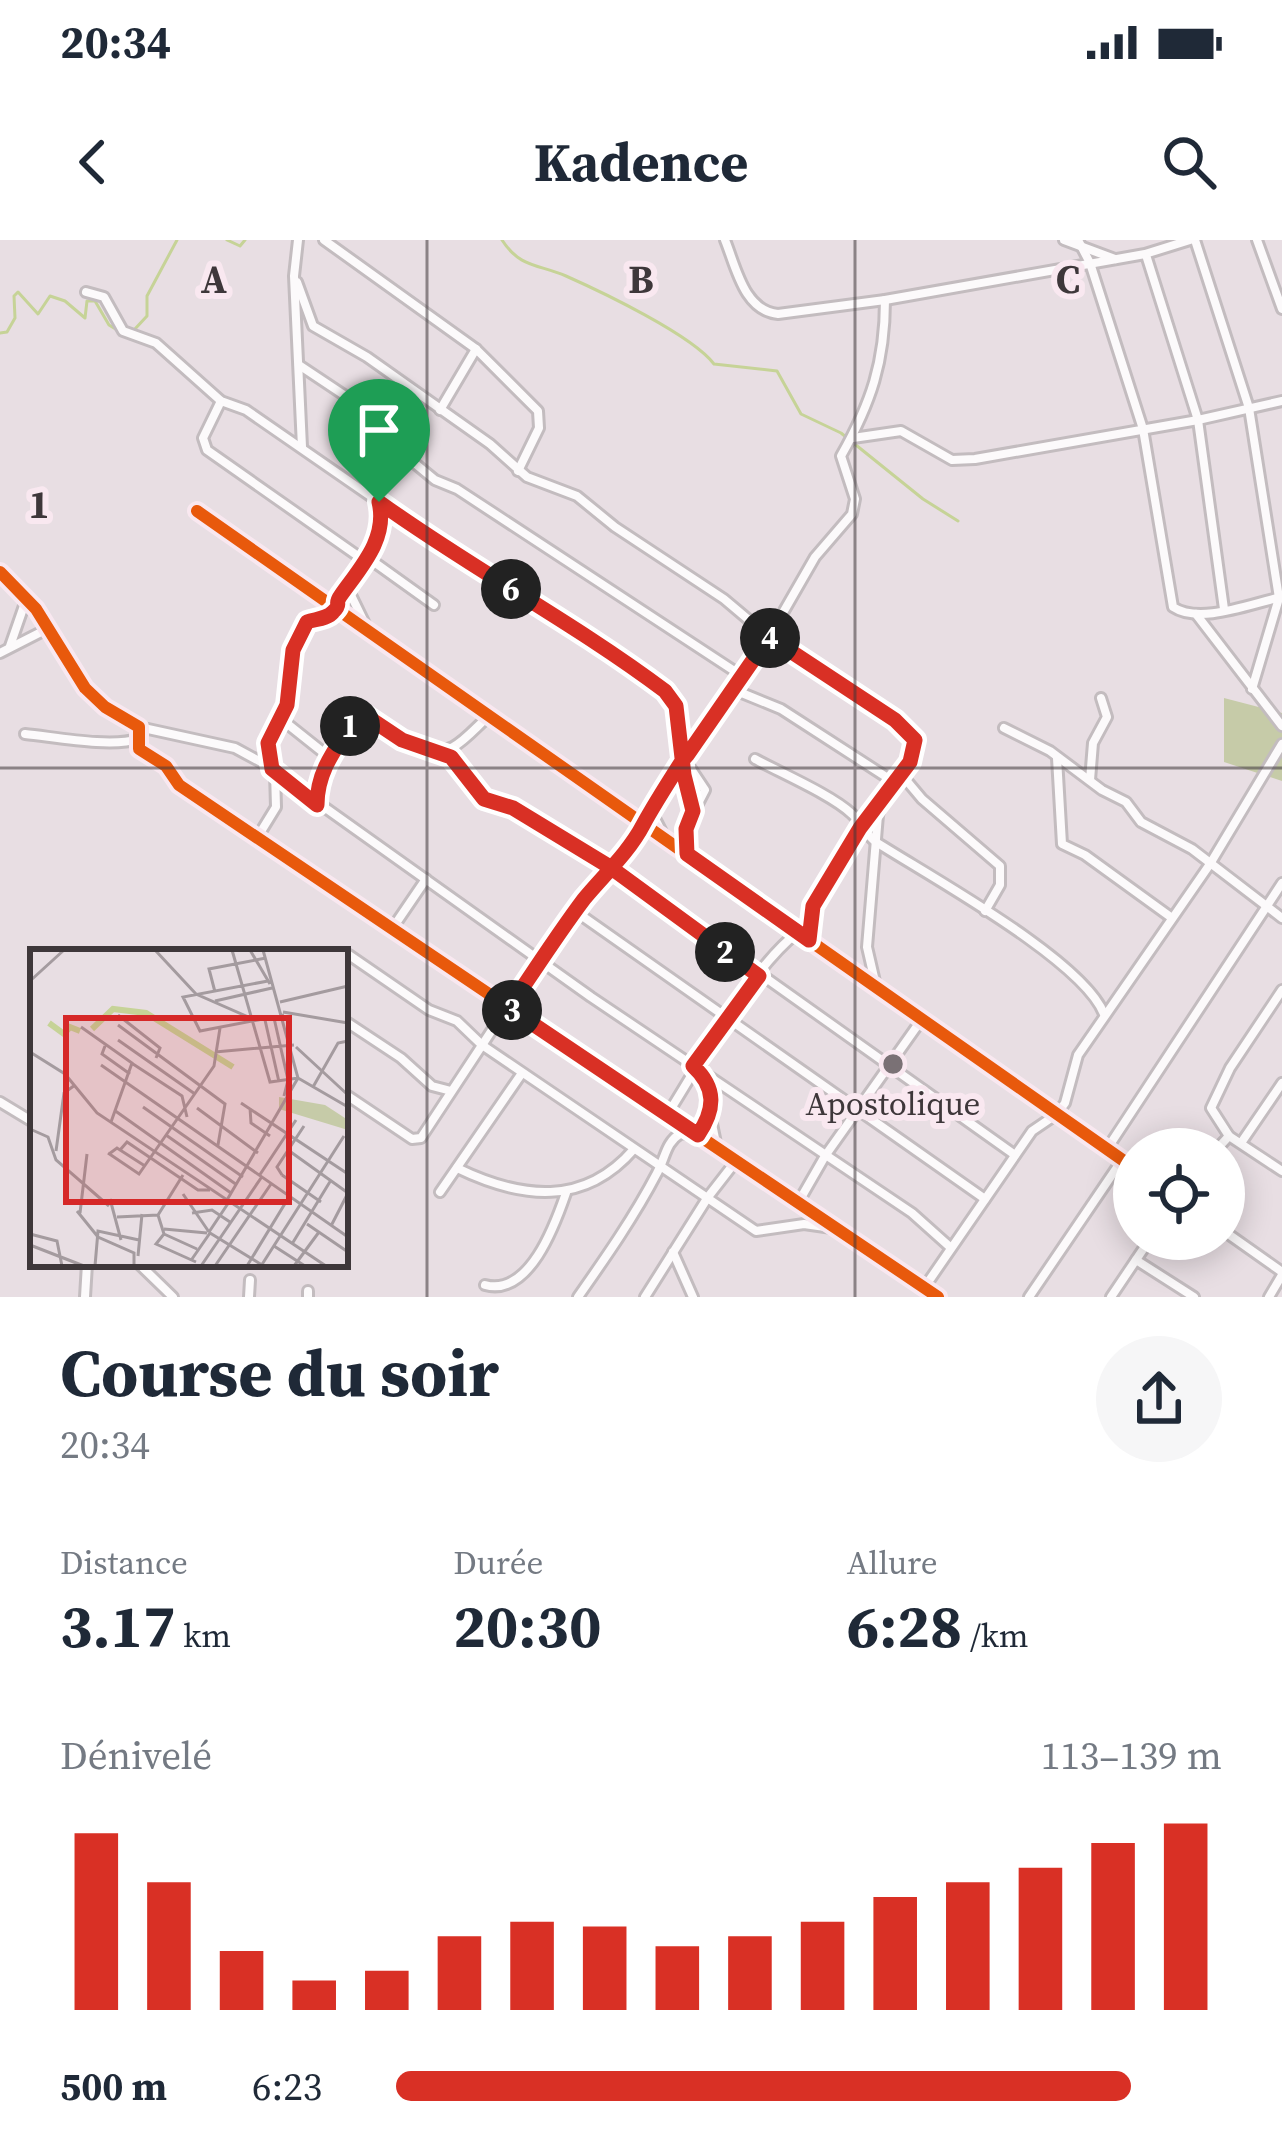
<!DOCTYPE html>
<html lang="fr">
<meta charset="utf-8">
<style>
:root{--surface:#fff;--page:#f6f6f7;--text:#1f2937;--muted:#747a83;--accent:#d93025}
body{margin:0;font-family:"Source Serif 4",serif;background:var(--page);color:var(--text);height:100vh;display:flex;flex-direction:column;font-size:45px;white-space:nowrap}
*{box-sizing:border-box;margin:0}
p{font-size:39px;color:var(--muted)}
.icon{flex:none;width:66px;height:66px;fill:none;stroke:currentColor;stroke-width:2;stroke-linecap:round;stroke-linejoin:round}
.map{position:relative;height:1057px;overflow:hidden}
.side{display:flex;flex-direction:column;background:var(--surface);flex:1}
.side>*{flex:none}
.buttons{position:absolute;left:1113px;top:888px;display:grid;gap:24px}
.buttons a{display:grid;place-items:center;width:132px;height:132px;border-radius:50%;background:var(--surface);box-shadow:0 6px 30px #0003;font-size:60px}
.pin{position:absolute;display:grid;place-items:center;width:102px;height:102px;color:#fff;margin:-123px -51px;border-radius:50% 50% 50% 0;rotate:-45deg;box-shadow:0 0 12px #0007}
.pin .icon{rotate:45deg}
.km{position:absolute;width:60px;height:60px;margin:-30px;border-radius:50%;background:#222;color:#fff;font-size:33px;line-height:60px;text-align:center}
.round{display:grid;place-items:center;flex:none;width:126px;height:126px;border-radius:63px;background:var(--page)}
.summary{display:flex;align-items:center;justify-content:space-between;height:204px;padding:0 60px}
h1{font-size:66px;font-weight:700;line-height:90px}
.figures{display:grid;grid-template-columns:repeat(3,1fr);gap:18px;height:204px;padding:12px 60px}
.figures div{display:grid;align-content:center}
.figures b{font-size:60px;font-weight:700}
.figures small{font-size:33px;font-weight:400}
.figures p{font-size:33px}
.chart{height:336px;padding:24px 60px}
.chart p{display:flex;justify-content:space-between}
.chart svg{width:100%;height:216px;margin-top:12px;stroke:var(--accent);stroke-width:6}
ul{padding:0 60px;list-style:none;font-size:39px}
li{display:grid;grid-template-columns:192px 144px 1fr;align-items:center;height:90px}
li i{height:30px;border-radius:15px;background:var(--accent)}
.status{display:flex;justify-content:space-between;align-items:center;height:84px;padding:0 60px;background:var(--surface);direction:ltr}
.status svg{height:33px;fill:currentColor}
header{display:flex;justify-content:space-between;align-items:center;height:156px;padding:0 60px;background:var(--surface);font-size:54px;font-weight:700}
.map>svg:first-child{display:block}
.green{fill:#c6cba8}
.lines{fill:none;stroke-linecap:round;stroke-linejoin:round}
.stream{stroke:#c6d397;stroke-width:3}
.minor-casing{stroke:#c3bcbf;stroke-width:14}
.minor{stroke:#fcfafb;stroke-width:8}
.cycleway-casing{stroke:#f9e8f0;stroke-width:20}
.cycleway{stroke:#e8590c;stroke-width:12}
.route-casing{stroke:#fff;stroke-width:24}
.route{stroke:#d93025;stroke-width:15}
.grid{fill:none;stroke:#3e373a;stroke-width:3;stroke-opacity:0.55}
.poi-dot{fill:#7a7175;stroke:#f9e8f0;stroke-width:4.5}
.labels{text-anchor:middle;stroke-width:12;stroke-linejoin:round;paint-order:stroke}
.poi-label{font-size:33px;fill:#3e373a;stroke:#f9e8f0}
.inset-river{fill:none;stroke:#c6d397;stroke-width:6}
.inset-road{fill:none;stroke:#a49b9f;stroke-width:3}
.view{fill:#d62828;fill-opacity:0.15;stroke:#d62828;stroke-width:6}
.inset-edge{fill:none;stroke:#3e373a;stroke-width:6}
.grid-label{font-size:39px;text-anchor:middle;font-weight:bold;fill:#3e373a;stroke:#f9e8f0;stroke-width:12;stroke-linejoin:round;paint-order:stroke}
</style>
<div class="status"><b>20:34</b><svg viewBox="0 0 49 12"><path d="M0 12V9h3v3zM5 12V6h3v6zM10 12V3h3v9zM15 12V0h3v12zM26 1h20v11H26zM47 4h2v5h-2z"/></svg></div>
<header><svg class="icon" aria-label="back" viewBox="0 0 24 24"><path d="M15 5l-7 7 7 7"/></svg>Kadence<svg class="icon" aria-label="search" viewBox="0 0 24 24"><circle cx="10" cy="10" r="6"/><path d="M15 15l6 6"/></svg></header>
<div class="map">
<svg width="1282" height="1057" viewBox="0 0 1282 1057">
<rect width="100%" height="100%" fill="#e8dee3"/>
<path class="green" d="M1224,458L1282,473V541L1224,522Z"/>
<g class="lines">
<g class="stream">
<path d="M227,0L240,6L245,0"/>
<path d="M502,0C520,28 538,24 566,36C602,52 692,95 714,124L777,131L801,174L841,193L923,259L958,281"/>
<path d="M134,90L147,76V56L177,0"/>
<path d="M0,93L7,92L15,78L14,56L18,52L38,74L50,56L65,61L85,78L87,61H95L109,85L127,96"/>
</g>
<defs>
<g id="minor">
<path d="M298,0L294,36L302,207"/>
<path d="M324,0L476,109L538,171L539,188L518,231"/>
<path d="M725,0C736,27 744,71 778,74L885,60L1145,14L1190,0"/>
<path d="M1064,0L1115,19"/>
<path d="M1078,0L1090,23L1143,189L1173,367C1200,385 1252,363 1282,357"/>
<path d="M1195,0L1249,168L1279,358L1252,449"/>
<path d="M1257,0L1282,69"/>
<path d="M1146,15L1198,180L1224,369"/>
<path d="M297,42L313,86L367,117L490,204L527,237L577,256L615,287L724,359L769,397L894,480L911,495L916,507L910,522L886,550L878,575L867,707L876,746"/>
<path d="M86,52L104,57L123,91L156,103L221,161L246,170L379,262C388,299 360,327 341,355C333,366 342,363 333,372C327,379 315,379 306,382L293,409L287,465L268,507L275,532L276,567L257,598"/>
<path d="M299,125L344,155L367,184L435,240L457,249L742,436"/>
<path d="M221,161L203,198L207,210L365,321"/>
<path d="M440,170L476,109"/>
<path d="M853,198L901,191L952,220L975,219L1198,180L1282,161"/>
<path d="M380,263C473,329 573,382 665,451C683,471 685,540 693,571"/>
<path d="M197,271L1134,928"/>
<path d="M367,317L434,365"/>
<path d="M0,332L36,369L85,448L105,467L139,487V509L166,526L179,545L938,1057"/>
<path d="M348,349L366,386"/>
<path d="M1196,374L1282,486"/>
<path d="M10,406L26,360"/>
<path d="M0,413L49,388"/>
<path d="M732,449L781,469L894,542"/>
<path d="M280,478L329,517"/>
<path d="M139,487L235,508L272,528"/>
<path d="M1004,488L1050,511L1102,550L1126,562L1141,582L1192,609L1282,678"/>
<path d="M25,494C55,497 111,508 138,499"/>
<path d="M439,510L454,520L485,559L513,568L610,627L1015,915"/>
<path d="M1057,518L1062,604L1085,615L1172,678"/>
<path d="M755,519C781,533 832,555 852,574C862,583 864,593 876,602C929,636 1083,720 1104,774"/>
<path d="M685,520L705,550L688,583L687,613"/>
<path d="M275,532L591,757L912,973L950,1007"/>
<path d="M901,534L922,559L1000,626V645L985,671"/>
<path d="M1090,540L1093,503L1107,477L1101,458"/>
<path d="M317,564L321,533L356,477L366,476C386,489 425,522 453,507C466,500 478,485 489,476"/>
<path d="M650,569L665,598"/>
<path d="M575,671L985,959"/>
<path d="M392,689L426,639"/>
<path d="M809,699C808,657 851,598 878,566"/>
<path d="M345,716L349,715L429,770L457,781L482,805L756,991L804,984L832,988"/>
<path d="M1282,750L1230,828L1211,868L1229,896L1282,931"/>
<path d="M345,781L401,818L432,846L451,851"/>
<path d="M345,854L412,899L421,898L540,717L644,584L655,559L769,397L815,317L852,274L855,259L841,216C871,163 885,122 885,60"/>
<path d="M0,862L33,882"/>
<path d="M667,875C701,822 749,730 798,692"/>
<path d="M711,879L717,908"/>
<path d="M1241,903L1282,843"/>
<path d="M1107,909L1282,643"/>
<path d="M1217,909L1229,896"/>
<path d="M457,928C521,959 584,967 634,909"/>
<path d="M440,952L522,833"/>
<path d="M798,963L825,916L922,779"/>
<path d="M1224,991L1282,1032"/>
<path d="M673,1012L693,1057"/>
<path d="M1136,1020L1194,1057"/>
<path d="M139,1024L173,1057"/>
<path d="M485,1045C529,1057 555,985 566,953"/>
<path d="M924,1048L1032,891L1057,874L1065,863L1078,815L1210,624L1282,504"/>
<path d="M308,1051V1057"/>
<path d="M85,1057L87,1024"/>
<path d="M249,1057L250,1040"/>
<path d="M578,1057C606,1017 634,977 657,933C666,917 665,903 681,893L698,895C712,875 718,856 702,835"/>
<path d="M645,1057L708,957L736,921"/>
<path d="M1029,1057L1122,920"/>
<path d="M1111,1057L1150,999"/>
<path d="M1269,1057L1282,1035"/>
</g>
</defs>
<use href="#minor" class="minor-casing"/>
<use href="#minor" class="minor"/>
<defs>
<g id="cycleway">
<path d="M197,271L1134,928"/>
<path d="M0,332L36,369L85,448L105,467L139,487V509L166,526L179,545L938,1057"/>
</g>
</defs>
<use href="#cycleway" class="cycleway-casing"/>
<use href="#cycleway" class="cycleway"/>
</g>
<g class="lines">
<defs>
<path id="route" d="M379,262C388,299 360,328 341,355C333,366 343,362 333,372C327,379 315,379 307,382L293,410L287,465L268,503L272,529L317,565C317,529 338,506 356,477L366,476L402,500L451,517L484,559L513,568L610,627L759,736L693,826C717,848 715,870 698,895L509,768C534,731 557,695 584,659C603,636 629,612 643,585C655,563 668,543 682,521L688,514L769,397L895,480L915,500L910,522L860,588L813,666L809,700L687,614L686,589L693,571L684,535L676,466L665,451C573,382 472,329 379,262"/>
</defs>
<use href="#route" class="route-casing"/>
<use href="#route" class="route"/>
</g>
<path class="grid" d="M427,0V1057M855,0V1057M0,528H1282"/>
<circle class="poi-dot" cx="893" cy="824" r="12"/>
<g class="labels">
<g class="poi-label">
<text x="893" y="875">Apostolique</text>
</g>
</g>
<g transform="translate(30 709)">
<rect width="318" height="318" fill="#e8dee3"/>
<path d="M249,148L295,156L318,171V181L249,160Z" fill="#c6cba8"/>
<path class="inset-river" d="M19,74L34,85L40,78L50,82M62,80L83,60L116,64L203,118"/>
<path class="inset-road" d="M125,1L166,45L223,70M202,1L240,133L268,129L318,158M220,1L240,35M0,32L34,1M238,32L153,48L170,82L254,66M185,43L179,20L236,9M185,52L242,39M250,53L318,37M253,63L318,74M88,66L130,99L126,109M244,69L258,131L254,147M235,71L249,133M88,76L195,155L188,196M51,78L102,114L81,173M88,91L165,145M75,97L72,105L100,125M266,98L318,146M0,103L35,125L67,164L296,317M185,103L264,96M103,115L152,147L157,168M71,116L318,288M283,138L308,94L318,92M211,154L318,225M113,158L213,228M167,159L228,204M220,159L221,174L240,187M84,161L201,244M0,180L18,188L26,211L79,257M136,186L207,236M90,201L97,193L168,241H180M258,201L318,244M26,202L34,144L45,136M78,204L109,225L184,117L190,79M79,205L87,199L115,217M252,226L247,218L274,177M252,226L291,253M229,227L266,171M153,245L179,283M80,250L91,291M197,251L268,129L233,1M47,262L68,288L104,304V317M50,264L57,205M162,264L182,261L200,273M128,266L134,285L126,295L166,313M87,268L128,266L153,226M277,275L318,303M301,277L318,244M134,280L177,284M179,283L199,253M0,285L27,292L32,317M134,285L167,300M262,295L301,231M0,296L54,317M244,297L275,317M108,307L112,265M162,310L180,284L232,316M65,317L68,282L109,291M171,317L231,229M185,317L241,235M217,317L259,248M231,317L314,187M264,317L289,283"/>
<path class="view" d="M36,69H259V253H36Z"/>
<rect width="318" height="318" class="inset-edge"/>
</g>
<g class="grid-label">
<text x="214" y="53">A</text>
<text x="641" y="53">B</text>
<text x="1068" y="53">C</text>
<text x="39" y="278">1</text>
</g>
</svg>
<div class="buttons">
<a><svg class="icon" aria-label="locate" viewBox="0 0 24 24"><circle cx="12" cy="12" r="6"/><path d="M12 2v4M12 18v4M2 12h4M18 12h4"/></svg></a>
</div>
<div class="pin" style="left:379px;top:262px;background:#1e9e55"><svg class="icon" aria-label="arrive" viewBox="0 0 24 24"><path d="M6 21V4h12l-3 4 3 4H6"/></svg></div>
<b class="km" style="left:350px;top:486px">1</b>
<b class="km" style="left:725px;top:712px">2</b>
<b class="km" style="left:512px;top:770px">3</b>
<b class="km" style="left:770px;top:398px">4</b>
<b class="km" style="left:511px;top:349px">6</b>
</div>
<section class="side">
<div class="summary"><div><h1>Course du soir</h1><p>20:34</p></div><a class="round"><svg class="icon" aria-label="share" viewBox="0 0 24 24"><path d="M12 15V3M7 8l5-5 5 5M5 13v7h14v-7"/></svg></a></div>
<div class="figures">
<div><p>Distance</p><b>3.17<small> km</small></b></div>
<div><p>Durée</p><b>20:30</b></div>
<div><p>Allure</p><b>6:28<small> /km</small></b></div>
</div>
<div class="chart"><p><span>Dénivelé</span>113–139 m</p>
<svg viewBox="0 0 160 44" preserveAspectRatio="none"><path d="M5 44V8M15 44V18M25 44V32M35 44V38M45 44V36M55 44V29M65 44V26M75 44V27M85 44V31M95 44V29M105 44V26M115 44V21M125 44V18M135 44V15M145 44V10M155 44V6"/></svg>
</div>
<ul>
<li><b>500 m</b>6:23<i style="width:89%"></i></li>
</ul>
</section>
